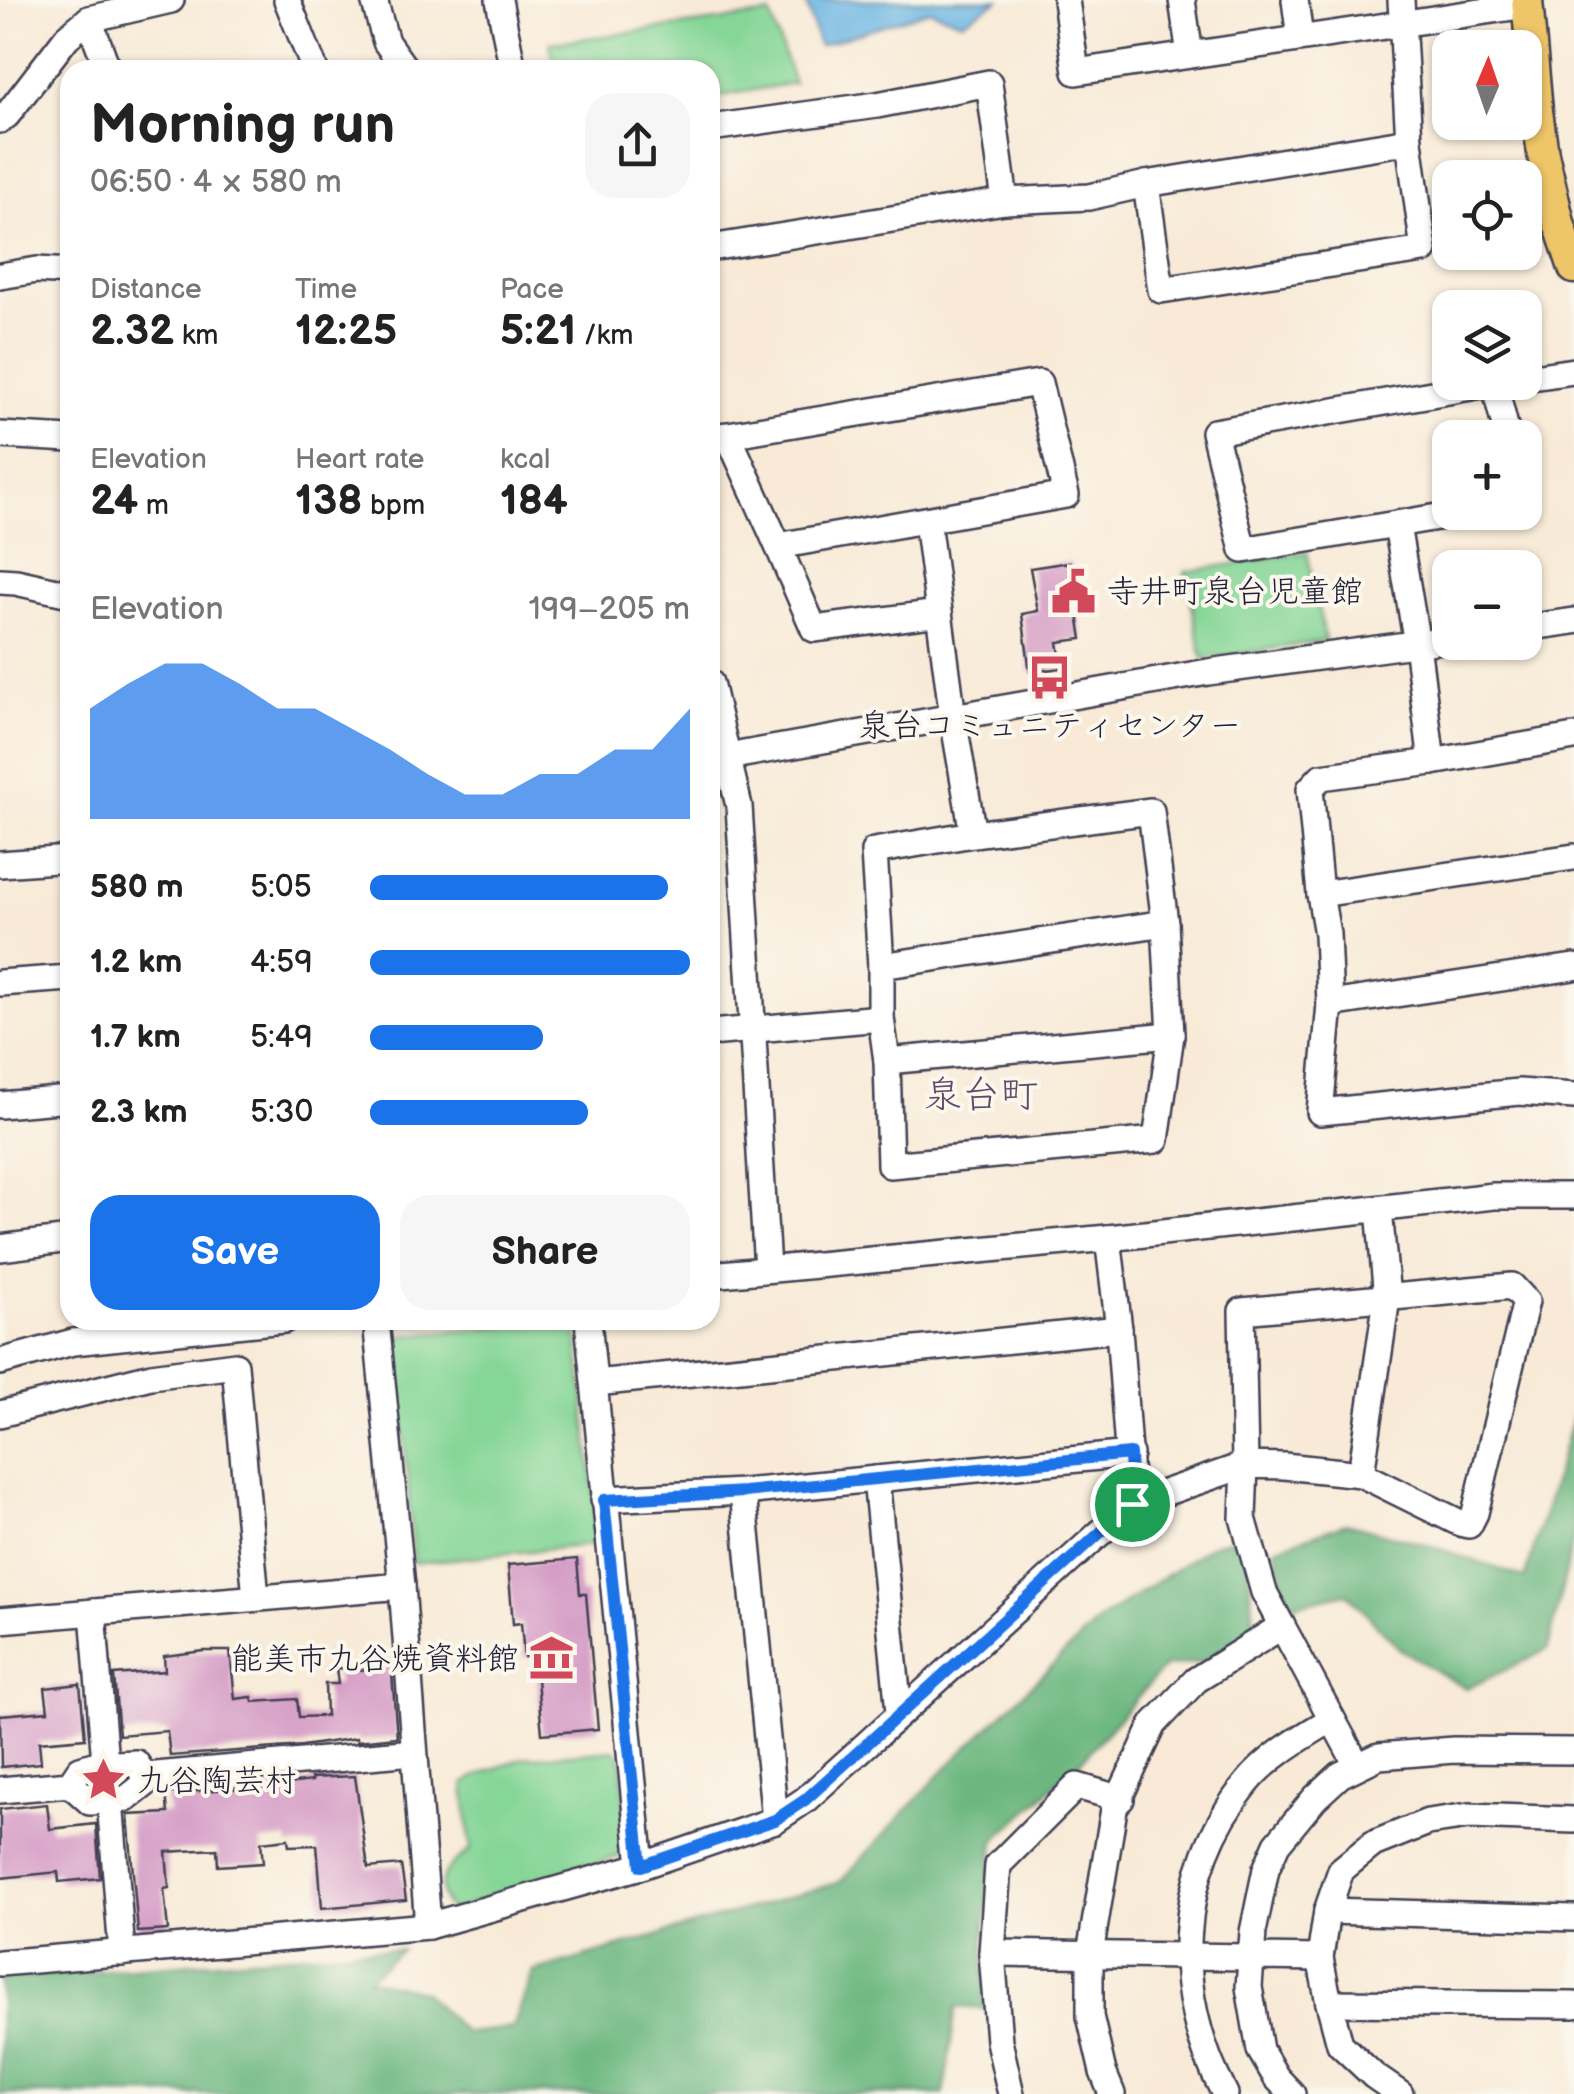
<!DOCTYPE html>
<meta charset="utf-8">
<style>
:root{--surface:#fff;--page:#f6f6f6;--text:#222;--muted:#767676;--accent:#1a73e8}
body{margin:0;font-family:"Balsamiq Sans","Klee One",sans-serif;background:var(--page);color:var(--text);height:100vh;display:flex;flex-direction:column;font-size:38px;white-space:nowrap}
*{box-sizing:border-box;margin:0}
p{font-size:32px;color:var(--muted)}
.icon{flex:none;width:55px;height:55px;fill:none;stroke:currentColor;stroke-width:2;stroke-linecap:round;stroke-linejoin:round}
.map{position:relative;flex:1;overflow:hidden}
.side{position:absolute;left:60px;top:60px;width:660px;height:1270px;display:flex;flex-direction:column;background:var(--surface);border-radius:30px;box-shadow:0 2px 8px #0004}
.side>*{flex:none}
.needle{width:65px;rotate:2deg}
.fabs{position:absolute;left:1432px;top:30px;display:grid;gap:20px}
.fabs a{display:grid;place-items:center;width:110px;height:110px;border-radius:20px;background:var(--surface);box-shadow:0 2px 8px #0004;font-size:50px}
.pin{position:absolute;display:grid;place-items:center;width:85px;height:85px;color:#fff;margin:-42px;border:5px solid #fff;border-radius:50%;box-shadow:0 2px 10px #0007}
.round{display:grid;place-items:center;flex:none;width:105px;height:105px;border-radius:30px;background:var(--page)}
.summary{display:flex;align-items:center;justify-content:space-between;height:170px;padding:0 30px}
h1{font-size:55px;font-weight:700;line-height:75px}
.figures{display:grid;grid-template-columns:repeat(3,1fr);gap:15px;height:170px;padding:10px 30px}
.figures div{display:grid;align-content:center}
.figures b{font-size:42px;font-weight:700}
.figures small{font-size:28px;font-weight:400}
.figures p{font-size:28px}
.chart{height:280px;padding:20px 30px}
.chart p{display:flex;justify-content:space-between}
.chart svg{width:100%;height:180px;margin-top:10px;fill:var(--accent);opacity:.7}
.cta{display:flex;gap:20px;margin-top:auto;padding:20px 30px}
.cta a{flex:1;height:115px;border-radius:30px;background:var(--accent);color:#fff;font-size:40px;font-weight:700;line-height:115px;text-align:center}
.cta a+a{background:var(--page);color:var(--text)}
ul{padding:0 30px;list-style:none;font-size:32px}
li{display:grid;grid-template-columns:160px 120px 1fr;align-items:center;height:75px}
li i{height:25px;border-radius:12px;background:var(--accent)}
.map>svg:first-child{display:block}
.green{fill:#86d697;stroke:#547c69;stroke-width:2.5}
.forest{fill:#6cb780;stroke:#476c5e;stroke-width:2.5}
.water{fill:#6ab5e3;stroke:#466c8f;stroke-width:2.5}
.building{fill:#d398c4}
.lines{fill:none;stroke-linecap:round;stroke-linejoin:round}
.minor-casing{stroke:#424052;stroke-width:30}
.major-casing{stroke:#424052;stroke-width:35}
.minor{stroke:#fff;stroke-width:25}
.major{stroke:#eec569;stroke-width:30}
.route-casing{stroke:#fff;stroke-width:20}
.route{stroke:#1a73e8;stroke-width:12}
.labels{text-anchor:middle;stroke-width:8;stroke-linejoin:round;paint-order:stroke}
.poi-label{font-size:32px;fill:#22223b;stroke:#fbf7ec;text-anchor:start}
.quarter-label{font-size:38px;fill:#604b6b;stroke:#fbf7ec}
</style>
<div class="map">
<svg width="1574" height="2094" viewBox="0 0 1574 2094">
<rect width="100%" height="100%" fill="#fbf7ec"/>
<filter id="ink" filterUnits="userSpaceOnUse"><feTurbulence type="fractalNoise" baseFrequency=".01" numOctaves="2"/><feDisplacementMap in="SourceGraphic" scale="20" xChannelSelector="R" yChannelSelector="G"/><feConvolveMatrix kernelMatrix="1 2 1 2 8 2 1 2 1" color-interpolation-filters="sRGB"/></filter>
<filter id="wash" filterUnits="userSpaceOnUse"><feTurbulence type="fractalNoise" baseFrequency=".0048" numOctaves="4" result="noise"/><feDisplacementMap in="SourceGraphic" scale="40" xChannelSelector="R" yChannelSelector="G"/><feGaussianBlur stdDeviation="2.25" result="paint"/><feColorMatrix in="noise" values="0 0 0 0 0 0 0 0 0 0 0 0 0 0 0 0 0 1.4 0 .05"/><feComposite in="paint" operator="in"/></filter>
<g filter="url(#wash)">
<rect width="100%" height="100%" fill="#f8ead7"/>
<g class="green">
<path d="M770,14L794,83L710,98V70H555L550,43Z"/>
<path d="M1307,552L1325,641L1203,659L1185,572Z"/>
<path d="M564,1320L576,1323L599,1544L414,1563L397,1342L401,1336Z"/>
<path d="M615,1750L621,1756L629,1853L450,1911C442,1901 438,1883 446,1872C452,1863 464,1856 471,1849L464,1784L474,1777L522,1758Z"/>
</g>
<g class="forest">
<path d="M1574,1413V1536L1548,1649L1466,1689L1400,1649L1347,1593L1287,1606L1275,1548L1346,1523L1428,1545L1525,1578Z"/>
<path d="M1245,1536L1255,1629L1202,1662L1164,1667L1080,1762L994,1841L984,1941L985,2009L956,2007L944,2094H0V1979L363,1949L401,1950L368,1979L422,1991L465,2033L513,2028L533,1972L840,1882L941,1773L1098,1621L1213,1544Z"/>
</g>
<path class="water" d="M805,0H999L962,22L930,10L819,46Z"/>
<g id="blocks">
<g class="building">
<path d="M1070,562L1082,639L1058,642L1062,668L1030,672L1022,614L1038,611L1030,568Z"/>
<path d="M577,1559L580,1594H586L598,1729L542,1734L535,1657H524L521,1623L513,1624L508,1565Z"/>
<path d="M204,1651H230L235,1699L252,1697L253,1702L297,1699L299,1717L326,1716L325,1684H338L336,1668L367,1670L366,1663L391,1661L397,1737L357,1741V1738L302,1746L170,1756L167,1731L119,1735L114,1675L165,1671L164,1656Z"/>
<path d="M80,1684L85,1738L39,1742L41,1763L1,1767L0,1715L48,1711L45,1688Z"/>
<path d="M355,1776L368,1868L401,1865L406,1900L322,1908L317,1845L289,1846L288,1839L261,1842L263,1863L218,1866L217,1849L166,1852L169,1888L164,1889L168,1930L138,1932L128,1815L168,1813L166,1793L263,1787L312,1781L311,1778Z"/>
<path d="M47,1804L50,1829L96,1824L100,1878L59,1882L58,1872L0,1878V1809Z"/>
</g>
</g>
</g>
<g filter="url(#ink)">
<use href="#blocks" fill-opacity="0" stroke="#424052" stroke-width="2.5"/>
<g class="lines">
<defs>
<g id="minor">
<path d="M287,0L315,70"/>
<path d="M374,0L386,42L406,70"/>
<path d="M499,0L513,70"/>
<path d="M1066,0L1076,72L1527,5"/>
<path d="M1182,0L1190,55"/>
<path d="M1295,0L1300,38"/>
<path d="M89,19L108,70"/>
<path d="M0,120L7,115L67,37L89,19L171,0"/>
<path d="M710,128L877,105L989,83L1005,201"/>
<path d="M1146,184L1161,290L1424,250L1409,141"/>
<path d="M710,248L1005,201L1089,197L1146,184L1409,141L1401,0"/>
<path d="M0,276L37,270L70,272"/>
<path d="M1525,378L1574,371"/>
<path d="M1494,383L1508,438"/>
<path d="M0,435L70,439"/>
<path d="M710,437L728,435L778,546L1066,495L1039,383L728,435"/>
<path d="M1525,501V502"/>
<path d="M1467,512L1243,550L1214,432L1500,382"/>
<path d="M927,521L953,718L973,834"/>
<path d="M1397,525L1417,644L1432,762"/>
<path d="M778,546L814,629L939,613"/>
<path d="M0,581L16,582L70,594"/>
<path d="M1525,628L1574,621"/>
<path d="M710,683L739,806L767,1269"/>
<path d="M1574,737L1432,762L1321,777L1310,789L1320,894L1327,934L1330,1004L1320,1112L1519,1092L1574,1096"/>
<path d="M710,760L1208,672L1450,639"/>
<path d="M1151,811L1165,923L1171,1035L1156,1140L890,1165L887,1061L881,1018V966L874,851L973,834Z"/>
<path d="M0,864L70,859"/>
<path d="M1320,894L1574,857"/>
<path d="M881,966L1165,923"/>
<path d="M0,983L70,978"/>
<path d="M1330,1004L1574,967"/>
<path d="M710,1033L881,1018"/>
<path d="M887,1061L1171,1035"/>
<path d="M0,1105L70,1099"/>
<path d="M1108,1238L1119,1329L1132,1504"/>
<path d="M0,1248L70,1239"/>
<path d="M710,1275L1108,1238L1494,1196H1574"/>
<path d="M376,1320L402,1586L428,1926"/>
<path d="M588,1320L641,1866"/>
<path d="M0,1362L73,1342L284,1320"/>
<path d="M595,1383L1119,1329"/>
<path d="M0,1414L151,1376L235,1365L256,1598"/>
<path d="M1361,1474L1387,1298L1379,1209"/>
<path d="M876,1479L899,1712"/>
<path d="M743,1492L775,1820"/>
<path d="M604,1499L743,1492L1130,1454"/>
<path d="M93,1612L105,1763"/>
<path d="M0,1620L402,1586"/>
<path d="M145,1776L414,1752"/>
<path d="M0,1790L70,1784L90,1802L126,1799L144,1785L145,1776L136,1763L93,1765L80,1769L70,1784"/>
<path d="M110,1800L122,1953"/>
<path d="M1327,1911L1574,1918"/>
<path d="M992,1953L1320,1958"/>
<path d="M0,1963L428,1926L641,1866L775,1820L805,1800L1132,1504L1245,1465L1284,1466L1361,1474L1460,1523L1469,1525L1475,1513L1526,1301L1512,1286L1242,1311L1245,1465L1243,1518L1264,1592L1282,1626"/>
<path d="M1329,2003L1574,2005"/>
<path d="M1011,2094L999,2041L992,1953L998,1865L1077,1786L1121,1799"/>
<path d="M1112,2094L1103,2072L1090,2016V1954L1114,1809L1154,1724L1196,1680L1282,1626L1357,1765"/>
<path d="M1225,2094C1171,1995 1174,1872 1247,1783C1270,1755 1302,1737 1332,1719"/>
<path d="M1292,2094L1276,2077L1260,2050L1249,1987L1253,1932L1266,1869L1277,1844L1315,1798L1340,1775L1379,1756L1454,1750L1574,1751"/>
<path d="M1400,2094L1374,2076L1340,2044L1329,2003L1320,1958L1327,1911L1341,1870L1373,1844L1428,1822L1469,1816L1574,1820"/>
</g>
<path id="major" d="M1527,0L1537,111L1543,154L1559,223L1574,268"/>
</defs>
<use href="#minor" class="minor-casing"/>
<use href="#major" class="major-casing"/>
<use href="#minor" class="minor"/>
<use href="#major" class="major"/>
</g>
</g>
<g class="lines" filter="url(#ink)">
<defs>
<path id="route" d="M1130,1454L1132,1504L805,1800L775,1820L641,1866L604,1500L744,1492Z"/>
</defs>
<use href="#route" class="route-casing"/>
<use href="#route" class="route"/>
</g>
<defs>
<symbol id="civic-bare" viewBox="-9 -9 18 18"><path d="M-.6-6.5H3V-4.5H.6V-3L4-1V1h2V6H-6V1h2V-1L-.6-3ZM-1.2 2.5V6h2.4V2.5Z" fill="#d1495b" stroke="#fbf7ec" stroke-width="2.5" paint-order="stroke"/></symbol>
<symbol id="bus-bare" viewBox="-9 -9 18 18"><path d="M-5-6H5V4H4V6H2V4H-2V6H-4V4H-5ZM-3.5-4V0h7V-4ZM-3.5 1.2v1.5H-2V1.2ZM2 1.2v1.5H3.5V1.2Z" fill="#d1495b" stroke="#fbf7ec" stroke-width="2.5" paint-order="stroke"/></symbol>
<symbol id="museum-bare" viewBox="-9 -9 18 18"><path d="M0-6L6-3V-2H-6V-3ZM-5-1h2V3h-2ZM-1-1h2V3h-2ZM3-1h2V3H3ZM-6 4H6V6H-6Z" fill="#d1495b" stroke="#fbf7ec" stroke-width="2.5" paint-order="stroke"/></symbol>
<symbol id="sight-bare" viewBox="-9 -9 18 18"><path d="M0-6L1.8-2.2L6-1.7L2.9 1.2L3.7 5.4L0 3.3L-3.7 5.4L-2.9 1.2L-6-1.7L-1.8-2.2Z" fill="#d1495b" stroke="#fbf7ec" stroke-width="2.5" paint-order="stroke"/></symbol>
</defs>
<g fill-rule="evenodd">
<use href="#civic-bare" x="1042" y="560" width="63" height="63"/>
<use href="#bus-bare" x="1018" y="646" width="63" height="63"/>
<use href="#museum-bare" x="520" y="1626" width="63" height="63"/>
<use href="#sight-bare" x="72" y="1748" width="63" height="63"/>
</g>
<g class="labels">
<g class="poi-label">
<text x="1107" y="602">寺井町泉台児童館</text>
<text x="1050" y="736" text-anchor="middle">泉台コミュニティセンター</text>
<text x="519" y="1669" text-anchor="end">能美市九谷焼資料館</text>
<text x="137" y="1791">九谷陶芸村</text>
</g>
<g class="quarter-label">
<text x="981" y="1107">泉台町</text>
</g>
</g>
</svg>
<div class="fabs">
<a><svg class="needle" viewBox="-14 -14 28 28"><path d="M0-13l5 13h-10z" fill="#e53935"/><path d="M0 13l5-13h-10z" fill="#767676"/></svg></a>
<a><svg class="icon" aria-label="locate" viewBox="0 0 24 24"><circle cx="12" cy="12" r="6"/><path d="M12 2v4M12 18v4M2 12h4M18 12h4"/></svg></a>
<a><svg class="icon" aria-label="layers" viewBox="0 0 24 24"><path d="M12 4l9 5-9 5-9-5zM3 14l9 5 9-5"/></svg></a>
<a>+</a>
<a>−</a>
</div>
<div class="pin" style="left:1132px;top:1504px;background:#1e9e55"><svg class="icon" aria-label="arrive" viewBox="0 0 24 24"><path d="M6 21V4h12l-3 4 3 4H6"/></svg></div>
<section class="side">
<div class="summary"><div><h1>Morning run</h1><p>06:50 · 4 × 580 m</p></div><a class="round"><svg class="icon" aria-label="share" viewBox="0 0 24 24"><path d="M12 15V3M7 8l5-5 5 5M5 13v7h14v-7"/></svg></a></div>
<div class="figures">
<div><p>Distance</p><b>2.32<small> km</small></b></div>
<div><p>Time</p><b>12:25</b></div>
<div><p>Pace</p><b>5:21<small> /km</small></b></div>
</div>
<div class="figures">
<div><p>Elevation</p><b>24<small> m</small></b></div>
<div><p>Heart rate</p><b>138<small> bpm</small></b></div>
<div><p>kcal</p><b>184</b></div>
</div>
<div class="chart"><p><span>Elevation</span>199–205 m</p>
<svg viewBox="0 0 160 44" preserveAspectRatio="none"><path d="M0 44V17L10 11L20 6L30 6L40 11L50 17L60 17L70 22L80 27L90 33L100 38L110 38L120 33L130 33L140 27L150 27L160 17V44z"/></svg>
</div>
<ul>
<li><b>580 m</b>5:05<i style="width:93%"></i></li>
<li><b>1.2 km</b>4:59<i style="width:100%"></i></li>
<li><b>1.7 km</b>5:49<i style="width:54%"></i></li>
<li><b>2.3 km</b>5:30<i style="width:68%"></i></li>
</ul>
<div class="cta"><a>Save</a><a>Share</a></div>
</section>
</div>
